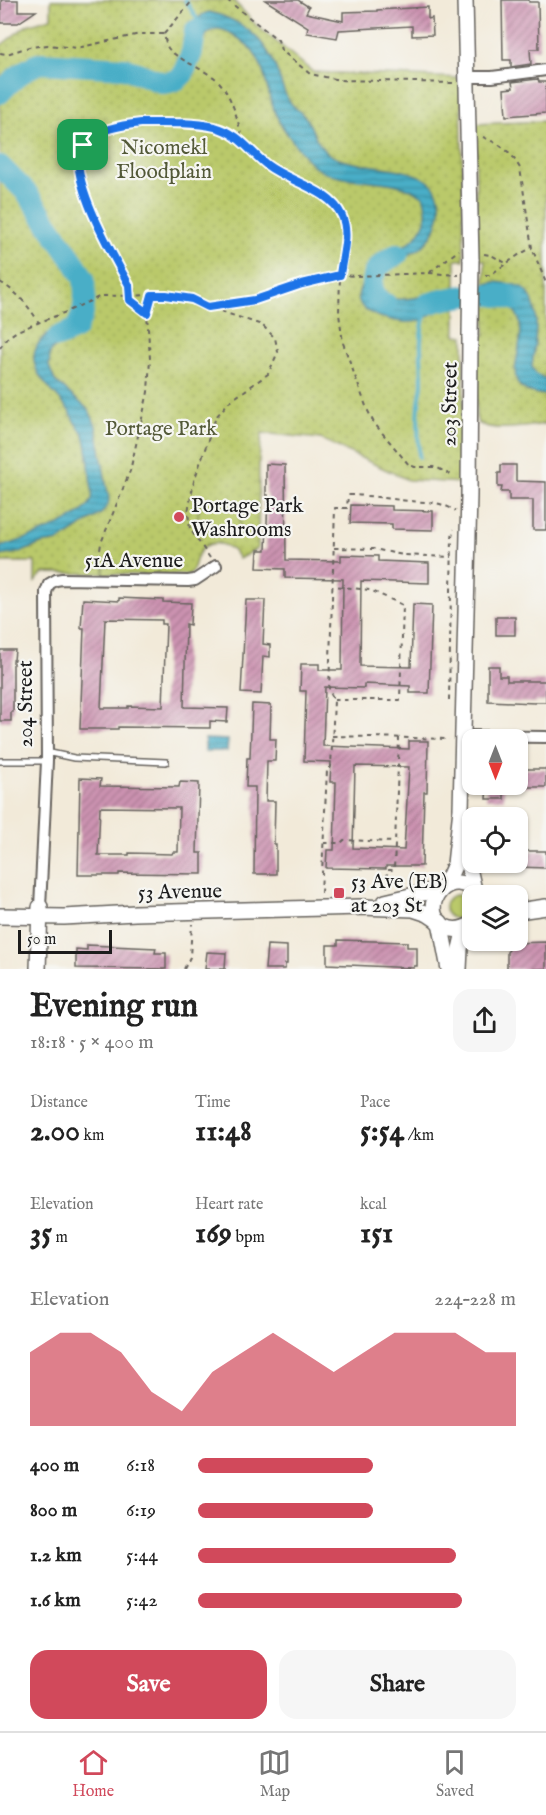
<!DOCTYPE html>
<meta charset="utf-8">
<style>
:root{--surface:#fff;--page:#f6f6f6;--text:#222;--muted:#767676;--line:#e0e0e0;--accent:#d1495b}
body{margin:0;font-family:"IM FELL English",serif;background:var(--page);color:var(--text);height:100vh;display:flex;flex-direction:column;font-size:22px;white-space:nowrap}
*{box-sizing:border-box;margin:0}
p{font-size:20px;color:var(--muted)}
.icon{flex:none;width:33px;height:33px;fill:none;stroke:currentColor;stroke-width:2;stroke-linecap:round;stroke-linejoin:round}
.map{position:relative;height:969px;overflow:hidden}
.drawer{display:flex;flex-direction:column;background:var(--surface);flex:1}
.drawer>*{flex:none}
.needle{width:39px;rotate:180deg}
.fabs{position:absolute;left:462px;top:729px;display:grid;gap:12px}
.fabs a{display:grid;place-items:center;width:66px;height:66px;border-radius:12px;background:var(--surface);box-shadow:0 2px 4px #0004;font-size:30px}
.scale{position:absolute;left:18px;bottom:15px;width:94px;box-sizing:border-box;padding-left:6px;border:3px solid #1c1c1c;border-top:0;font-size:16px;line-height:21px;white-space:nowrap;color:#1c1c1c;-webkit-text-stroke:4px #f6f6f2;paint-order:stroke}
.pin{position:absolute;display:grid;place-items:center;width:51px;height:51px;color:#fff;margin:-26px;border-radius:12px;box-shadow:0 3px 9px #0006}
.round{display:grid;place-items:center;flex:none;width:63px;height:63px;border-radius:18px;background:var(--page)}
.head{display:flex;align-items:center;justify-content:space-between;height:102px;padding:0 30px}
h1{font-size:33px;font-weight:700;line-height:45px}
.metrics{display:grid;grid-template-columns:repeat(3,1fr);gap:9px;height:102px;padding:6px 30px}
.metrics div{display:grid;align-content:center}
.metrics b{font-size:30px;font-weight:700}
.metrics small{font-size:16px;font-weight:400}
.metrics p{font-size:16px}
.chart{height:168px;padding:12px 30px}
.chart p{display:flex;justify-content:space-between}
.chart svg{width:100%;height:108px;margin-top:6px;fill:var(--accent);opacity:.7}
.primary-button{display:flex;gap:12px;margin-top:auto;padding:12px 30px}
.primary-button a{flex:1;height:69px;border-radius:18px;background:var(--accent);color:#fff;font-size:24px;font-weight:700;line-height:69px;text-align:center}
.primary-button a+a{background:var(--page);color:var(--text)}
ul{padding:0 30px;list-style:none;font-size:20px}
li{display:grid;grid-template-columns:96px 72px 1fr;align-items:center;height:45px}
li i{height:15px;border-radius:8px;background:var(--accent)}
.menu{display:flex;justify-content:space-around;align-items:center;height:84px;border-top:2px solid var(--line);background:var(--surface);font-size:16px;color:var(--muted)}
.menu a{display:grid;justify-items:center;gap:3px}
.menu .active{color:var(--accent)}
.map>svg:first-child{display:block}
.park{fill:url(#park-dots);stroke:#6b7244;stroke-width:1.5}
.garden{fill:#bac96b;stroke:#6b7244;stroke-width:1.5}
.water{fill:url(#water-rules);stroke:#326572;stroke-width:1.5}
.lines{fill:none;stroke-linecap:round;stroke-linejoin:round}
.stream{stroke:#48aec7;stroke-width:4}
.river{stroke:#48aec7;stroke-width:22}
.building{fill:url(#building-hatch);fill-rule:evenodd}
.lane-casing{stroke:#67645e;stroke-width:8}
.street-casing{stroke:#67645e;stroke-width:14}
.secondary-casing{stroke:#67645e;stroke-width:18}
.path{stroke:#67645e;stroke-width:2;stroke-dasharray:4.5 4.5;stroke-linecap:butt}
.lane{stroke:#fff;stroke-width:5}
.street{stroke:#fff;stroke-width:10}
.secondary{stroke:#fff;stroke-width:15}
.secondary-bridge-casing{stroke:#67645e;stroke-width:18;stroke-linecap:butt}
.secondary-bridge{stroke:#fff;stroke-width:15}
.route-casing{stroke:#fff;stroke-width:12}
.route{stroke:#1a73e8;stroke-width:8}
.poi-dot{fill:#d1495b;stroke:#f6f6f2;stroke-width:2}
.labels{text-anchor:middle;stroke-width:4.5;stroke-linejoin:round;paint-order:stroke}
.park-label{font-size:21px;fill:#535938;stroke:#f6f6f2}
.street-label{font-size:21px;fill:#1c1c1c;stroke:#f6f6f2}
.poi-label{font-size:21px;fill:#1c1c1c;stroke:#f6f6f2;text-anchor:start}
</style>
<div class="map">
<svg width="546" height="969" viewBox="0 0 546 969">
<defs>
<pattern id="park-dots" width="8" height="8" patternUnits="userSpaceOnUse" patternTransform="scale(1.5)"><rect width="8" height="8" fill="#bac96b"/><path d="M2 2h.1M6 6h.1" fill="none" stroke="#9fac5c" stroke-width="1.8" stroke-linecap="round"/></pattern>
<pattern id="water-rules" width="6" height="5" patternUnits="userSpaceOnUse" patternTransform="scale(1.5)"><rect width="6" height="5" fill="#48aec7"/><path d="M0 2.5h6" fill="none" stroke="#3b8da1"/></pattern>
<pattern id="building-hatch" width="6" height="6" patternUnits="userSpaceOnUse" patternTransform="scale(1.5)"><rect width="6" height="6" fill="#cc93b1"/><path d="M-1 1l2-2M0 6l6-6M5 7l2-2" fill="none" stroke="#a5778f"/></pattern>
</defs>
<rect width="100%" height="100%" fill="#f6f6f2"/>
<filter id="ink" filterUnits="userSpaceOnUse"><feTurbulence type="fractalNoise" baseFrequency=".0167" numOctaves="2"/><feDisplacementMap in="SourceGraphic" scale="12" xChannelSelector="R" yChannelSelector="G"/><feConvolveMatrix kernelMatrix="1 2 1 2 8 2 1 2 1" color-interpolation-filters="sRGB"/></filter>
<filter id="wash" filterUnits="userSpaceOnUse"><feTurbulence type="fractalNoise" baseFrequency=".008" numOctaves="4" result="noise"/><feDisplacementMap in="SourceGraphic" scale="24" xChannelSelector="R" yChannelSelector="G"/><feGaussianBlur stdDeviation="1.35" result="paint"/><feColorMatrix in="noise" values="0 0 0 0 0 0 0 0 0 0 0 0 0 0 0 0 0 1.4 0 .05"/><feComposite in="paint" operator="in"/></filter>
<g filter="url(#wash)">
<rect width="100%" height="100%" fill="#f2ead9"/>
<g class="park">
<path d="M51,0H233L256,25L313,72L461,78L464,260H456V335L464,336L463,483L408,480L321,439L262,433L259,460L258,548L239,559C232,544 210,536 199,553C194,561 196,569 189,575L46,573L42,574L35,582V562H0V46L27,25L51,18Z"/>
<path d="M546,121V424C527,426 495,433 478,423L476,417L477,336L485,335V260H477L475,124Z"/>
</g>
<g class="garden">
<path d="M199,505L241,508L239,534L197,531Z"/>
<path d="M104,565L156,566L159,567V571L153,575L104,574Z"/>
<circle cx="457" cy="907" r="12"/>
</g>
<g class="water">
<path d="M209,12C240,19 265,38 276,68C280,78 283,93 290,102C294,108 301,112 306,118C313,128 315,141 324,150C344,171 400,161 428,181C451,197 438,239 416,251C408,255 400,258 392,263C388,265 385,270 381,272C378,273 371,272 367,272C372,268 376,262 380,258C387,253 395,251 402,247C422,236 432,218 423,196C391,173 342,188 314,166C303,156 288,136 280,123C260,88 273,58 232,34C226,30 217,27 211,31C204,34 203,44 199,50C196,54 193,56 190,59L181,55C183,51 186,46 188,42C193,30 194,15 209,12Z"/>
<path d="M380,279C373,317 439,290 456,289V305C448,306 441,308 434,312C429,316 424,320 418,321C404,325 365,317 359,302C356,295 361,286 364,280Z"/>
<path d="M495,282C504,283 516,283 523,288C544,303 534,345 532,367L536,374L546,379V395C488,391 533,346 517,315C510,302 498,300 485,301V284Z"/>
<path d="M78,319H90L79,336L64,340L53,349L50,353L49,366L55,381L89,410L96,426L109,499L108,505L102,513L59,541L41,544L22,552L0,556V547C20,541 86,520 92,499C94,492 90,483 90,476C89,463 88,448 84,435C82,431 78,428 76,424C72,419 71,413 67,408C55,392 24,370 37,346C47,329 58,334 72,328Z"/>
<path d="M205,739L228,740L227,751H205Z"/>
</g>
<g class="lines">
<g class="stream">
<path d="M185,0L199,22"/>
<path d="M419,457C419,440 417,423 419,405C419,398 422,390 422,382C422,361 418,336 425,316"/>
</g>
<g class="river">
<path d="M0,93C11,81 25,68 41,63L125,68L163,83L170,82L178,79L183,74L192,52L195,31"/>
<path d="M0,166L27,193L76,265L84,279L85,295L83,313L76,329L58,337"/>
<path d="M386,304C379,302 375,297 373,291C368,272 383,261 398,254"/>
<path d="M427,304C454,296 487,290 515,300"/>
</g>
</g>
<g id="blocks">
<g class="building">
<path d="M1,0H18V11H36L18,23H1Z"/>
<path d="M265,0H298L309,7L306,13L343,21V12L377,11V10L428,7V19L432,18L433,35L412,36V26L339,30L337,38L307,33L308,27Z"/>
<path d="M502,0H529V2H538L539,49H530L531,64L511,67V60H503Z"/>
<path d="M538,79L539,82H546V113L506,116L504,89L513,88L512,82Z"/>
<path d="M266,464L285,465L286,560L341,561V555L378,556V561L429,563V583L361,581L360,666L411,667L413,604L432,605L429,693H410V686L364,684V688L325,687L323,746L409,749V741H428L427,792H424L422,866H386V869L326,868L327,850H334L336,782H330L331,762L304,761L306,691H300L301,664H319V670H342L343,579L285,578V569L257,568L258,550H266L268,495H266ZM355,766L409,767L404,850L353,848Z"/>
<path d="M501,465H516V481L546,482V530H533V500H509V492H501L502,487H498V473H501Z"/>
<path d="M351,505L392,506V510L433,511V530L392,529V524L350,523Z"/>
<path d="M119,598L163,600V602L191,603L190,625L186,624L184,707L228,708L227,722L210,721V728L118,727V729H80L84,628H81L83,599L119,601ZM105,619L162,620V624H166L163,707L128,706V708H101Z"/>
<path d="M246,600H265L263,644L270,645V657L263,656L261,694L241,693Z"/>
<rect x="496" y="617" width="19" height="18"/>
<path d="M0,650H15L14,660H13V712H11V721H0Z"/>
<path d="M488,666H499V676H507V681H546V702H535V703L488,701Z"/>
<path d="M252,704L271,705L270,739H276L275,761H267L266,801H275L274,844H276V874H254L255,787H246L247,758H250Z"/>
<rect x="522" y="769" width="24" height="18"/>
<path d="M80,778L101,779L100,786L179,787L180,782L199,783L197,853H202V874L119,873V875H78ZM100,807L179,808L178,852H173L172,854L129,853V855H98Z"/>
<path d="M487,784H504V799H486Z"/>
<path d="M518,851H546V868L518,867Z"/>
<path d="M338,940L407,942V947H417V966H414V968L327,964V945H338Z"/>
<path d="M546,942V969H507V952L515,943Z"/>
<path d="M87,945L156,948L155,953H166V969L76,968V949L87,950Z"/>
<path d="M267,945L287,946V964H285V969H265Z"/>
<path d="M207,952L226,953L225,969H205Z"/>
</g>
</g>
</g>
<g filter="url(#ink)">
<use href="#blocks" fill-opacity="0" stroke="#67645e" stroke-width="1.5"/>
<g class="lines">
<defs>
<g id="lane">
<path d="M46,752L74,758L166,762"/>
<path d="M0,761H47"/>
</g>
<g id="street">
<path d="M467,77H492L546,70"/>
<path d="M463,736L546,737"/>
<path d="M40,907L47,761L46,592L49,584L56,580L62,579L188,581L195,580L216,566"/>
</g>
<g id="secondary">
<path d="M465,0L471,260"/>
<path d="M465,832L468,864L474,890"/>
<path d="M445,886L455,864L461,809L469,495L470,336"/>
<path d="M385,902L440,889"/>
<path d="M518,911L546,907"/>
<path d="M0,916L64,917L135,913L362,907L413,909L428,914L437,920"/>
<path d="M440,922L449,969"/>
<path d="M472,924C464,929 455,932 445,927C413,908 453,860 478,896"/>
<path d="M38,969L40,907"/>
<path d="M459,969L460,949L465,928"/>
</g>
</defs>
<use href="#lane" class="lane-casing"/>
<use href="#street" class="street-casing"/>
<use href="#secondary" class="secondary-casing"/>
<g class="path">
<path d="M227,0L278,40L281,50L310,74L340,80L453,83"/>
<path d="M164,34L193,0"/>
<path d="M0,53L7,54L29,47L48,45L77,48L140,34H164C165,39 166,44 168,48C175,58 205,70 216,79C231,92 239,122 242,140"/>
<path d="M483,137L498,144L511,154L520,168L532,248L546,283"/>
<path d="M484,254L491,255L506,263"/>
<path d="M430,272L459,250"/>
<path d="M485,275H490L520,254L532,248"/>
<path d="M0,282C17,292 29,306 39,323"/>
<path d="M147,313L130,300L129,285L98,225L81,180L78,158L83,145L88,140L111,127L141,122L173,123L215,127L234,134L242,140L268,166L327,197L340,212L345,226V235L340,275L339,314L343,343L367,409L374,423L409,465L415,467H436L454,477"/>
<path d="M0,348L7,338L17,331L66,312L101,296L166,295L192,299L208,307L255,300L302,284L340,275L356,276L429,273L459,275"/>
<path d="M334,548L374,549L403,555L452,557"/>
<path d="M99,558L101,543L130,471L148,392L150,359L147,313L152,295"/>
<path d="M210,558L190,529L188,512L194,481L216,417L229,402L268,374L278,352L275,338L262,325L211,308"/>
<path d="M334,700H400L403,605L370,590L334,586"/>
<path d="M449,700L452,537L454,529"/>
<path d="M332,736L449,739"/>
<path d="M324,843H341L344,840L394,842"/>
<path d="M387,887V870H394L399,738"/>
<path d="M321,893L327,770L331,767L334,700L329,690L335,508H347L348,495C369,495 389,499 410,501C431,503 436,500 456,511"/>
<path d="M184,969L190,957L192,924"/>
</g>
<use href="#lane" class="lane"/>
<use href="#street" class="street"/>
<use href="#secondary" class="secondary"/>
<defs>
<path id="secondary-bridge" d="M470,336L471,260"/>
</defs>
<use href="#secondary-bridge" class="secondary-bridge-casing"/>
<use href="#secondary-bridge" class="secondary-bridge"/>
</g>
</g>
<g class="lines" filter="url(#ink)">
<defs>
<path id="route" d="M141,123C165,123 192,122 215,127C240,134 248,150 267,165C289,182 330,189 342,216C350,234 342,257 340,275L302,284L255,300L208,307L192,299L166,295H152L147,313L130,300L129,285C115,258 63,172 83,145C95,129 123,125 141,123Z"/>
</defs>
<use href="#route" class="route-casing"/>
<use href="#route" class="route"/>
</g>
<g class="poi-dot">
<circle cx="179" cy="517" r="6"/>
<rect x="333" y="887" width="12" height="12" rx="3"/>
</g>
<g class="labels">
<g class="park-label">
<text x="164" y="154">Nicomekl<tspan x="164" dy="24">Floodplain</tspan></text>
<text x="161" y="435">Portage Park</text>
</g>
<g class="street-label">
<text transform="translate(449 404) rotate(-89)" y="7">203 Street</text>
<text x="134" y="567">51A Avenue</text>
<text transform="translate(25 704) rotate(-90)" y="7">204 Street</text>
<text transform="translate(180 891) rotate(-1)" y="7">53 Avenue</text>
</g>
<g class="poi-label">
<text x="191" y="512">Portage Park<tspan x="191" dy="24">Washrooms</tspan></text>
<text x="351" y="888">53 Ave (EB)<tspan x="351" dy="24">at 203 St</tspan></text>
</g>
</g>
</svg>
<div class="fabs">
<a><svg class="needle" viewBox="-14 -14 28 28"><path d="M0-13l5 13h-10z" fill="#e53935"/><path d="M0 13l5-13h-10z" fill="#767676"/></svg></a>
<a><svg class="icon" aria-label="locate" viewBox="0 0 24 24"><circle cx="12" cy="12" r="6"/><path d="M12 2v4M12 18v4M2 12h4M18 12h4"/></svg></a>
<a><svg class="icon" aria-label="layers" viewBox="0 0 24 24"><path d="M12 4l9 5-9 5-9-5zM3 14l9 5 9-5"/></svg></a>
</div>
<div class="scale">50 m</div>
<div class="pin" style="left:83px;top:145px;background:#1e9e55"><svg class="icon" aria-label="arrive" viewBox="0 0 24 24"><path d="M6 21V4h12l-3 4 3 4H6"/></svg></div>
</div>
<section class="drawer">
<div class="head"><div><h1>Evening run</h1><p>18:18 · 5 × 400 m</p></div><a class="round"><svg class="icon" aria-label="share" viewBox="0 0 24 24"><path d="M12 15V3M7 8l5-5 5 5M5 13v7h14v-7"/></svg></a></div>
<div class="metrics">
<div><p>Distance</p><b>2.00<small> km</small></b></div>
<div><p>Time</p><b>11:48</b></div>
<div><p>Pace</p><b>5:54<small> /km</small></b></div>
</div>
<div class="metrics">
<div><p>Elevation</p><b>35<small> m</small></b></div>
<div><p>Heart rate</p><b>169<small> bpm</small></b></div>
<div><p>kcal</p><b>151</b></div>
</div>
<div class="chart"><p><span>Elevation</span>224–228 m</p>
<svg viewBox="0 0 160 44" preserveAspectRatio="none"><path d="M0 44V14L10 6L20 6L30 14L40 30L50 38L60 22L70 14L80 6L90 14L100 22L110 14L120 6L130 6L140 6L150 14L160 14V44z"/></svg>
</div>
<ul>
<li><b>400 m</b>6:18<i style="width:55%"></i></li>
<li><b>800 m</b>6:19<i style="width:55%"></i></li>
<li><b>1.2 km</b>5:44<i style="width:81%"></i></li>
<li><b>1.6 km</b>5:42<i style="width:83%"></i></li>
</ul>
<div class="primary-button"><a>Save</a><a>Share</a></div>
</section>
<nav class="menu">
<a class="active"><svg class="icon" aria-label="home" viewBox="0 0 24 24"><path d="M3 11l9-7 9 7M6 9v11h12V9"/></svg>Home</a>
<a><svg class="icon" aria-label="map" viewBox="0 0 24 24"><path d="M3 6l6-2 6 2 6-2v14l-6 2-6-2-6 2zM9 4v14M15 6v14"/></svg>Map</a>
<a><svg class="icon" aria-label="saved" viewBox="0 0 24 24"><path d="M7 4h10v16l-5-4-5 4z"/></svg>Saved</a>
</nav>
